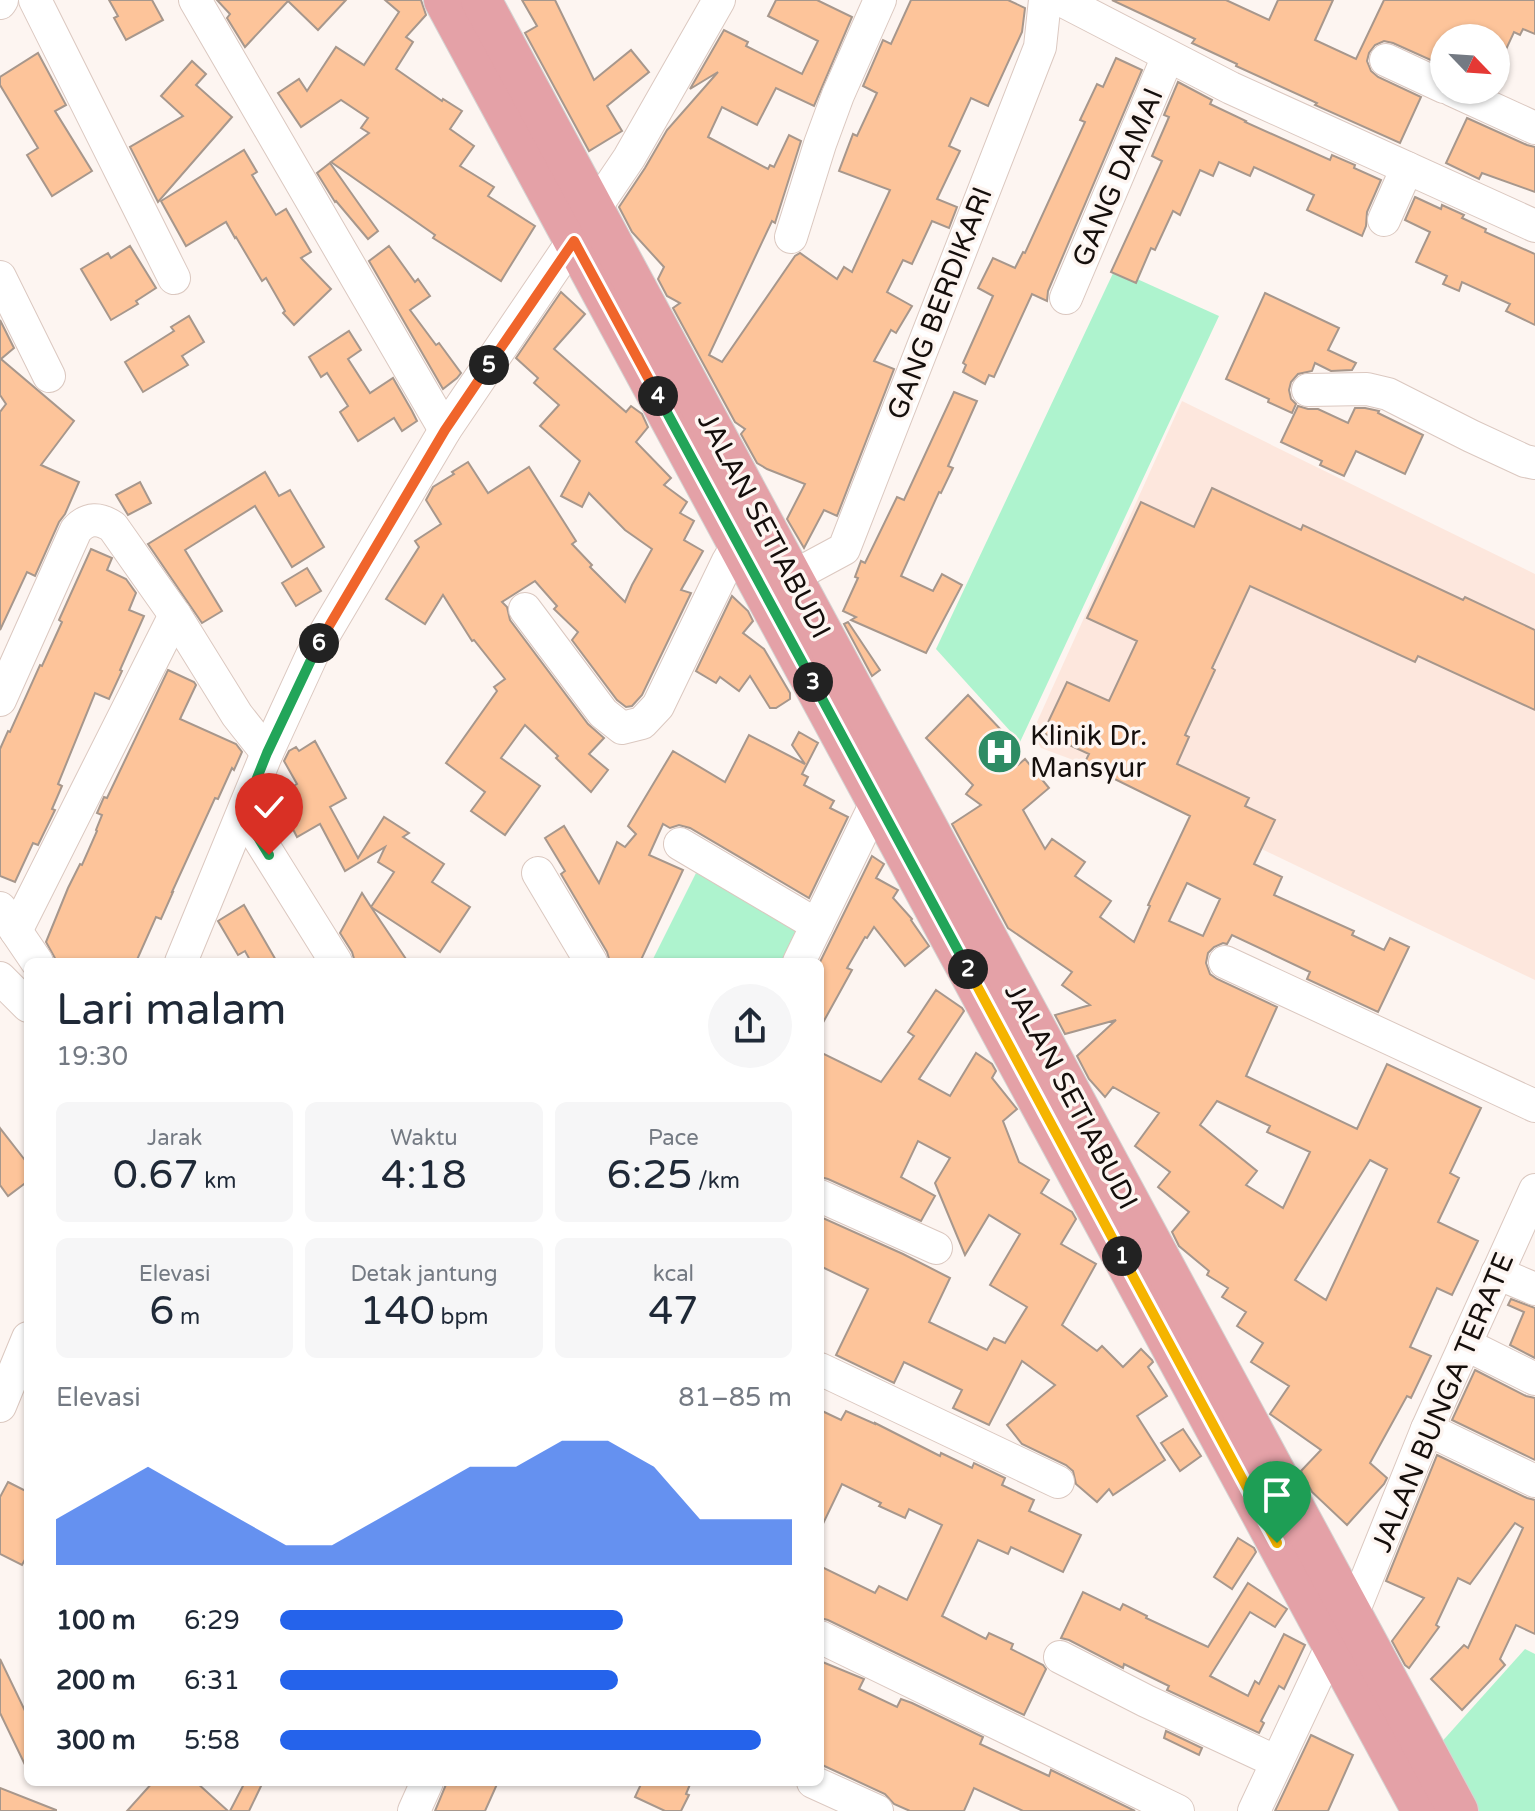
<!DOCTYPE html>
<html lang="id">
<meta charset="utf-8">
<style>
:root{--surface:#fff;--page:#f6f6f7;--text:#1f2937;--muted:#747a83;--accent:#2563eb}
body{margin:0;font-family:"Varela Round",sans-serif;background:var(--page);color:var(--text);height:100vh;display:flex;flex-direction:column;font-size:30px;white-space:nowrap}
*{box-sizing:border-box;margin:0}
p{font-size:26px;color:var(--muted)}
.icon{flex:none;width:44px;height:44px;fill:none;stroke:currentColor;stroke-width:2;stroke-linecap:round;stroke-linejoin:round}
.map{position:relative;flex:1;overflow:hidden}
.panel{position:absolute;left:24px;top:958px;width:800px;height:828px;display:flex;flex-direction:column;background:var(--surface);border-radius:12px;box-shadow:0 2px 6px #0004}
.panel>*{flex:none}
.needle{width:52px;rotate:115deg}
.tools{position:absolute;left:1430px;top:24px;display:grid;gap:16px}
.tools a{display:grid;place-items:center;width:80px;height:80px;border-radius:50%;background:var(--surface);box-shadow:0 2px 6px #0004;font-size:40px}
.pin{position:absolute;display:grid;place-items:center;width:68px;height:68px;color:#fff;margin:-82px -34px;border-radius:50% 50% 50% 0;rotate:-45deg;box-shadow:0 0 8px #0007}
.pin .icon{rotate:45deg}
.km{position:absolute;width:40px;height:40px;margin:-20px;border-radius:50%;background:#222;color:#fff;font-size:22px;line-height:40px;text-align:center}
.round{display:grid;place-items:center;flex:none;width:84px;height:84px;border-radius:42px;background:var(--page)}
.overview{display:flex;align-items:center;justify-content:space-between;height:136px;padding:0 32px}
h1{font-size:44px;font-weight:600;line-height:60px}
.metrics{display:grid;grid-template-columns:repeat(3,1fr);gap:12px;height:136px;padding:8px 32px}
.metrics div{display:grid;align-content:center;border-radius:12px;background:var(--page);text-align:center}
.metrics b{font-size:40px;font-weight:600}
.metrics small{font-size:22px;font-weight:400}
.metrics p{font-size:22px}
.chart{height:224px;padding:16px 32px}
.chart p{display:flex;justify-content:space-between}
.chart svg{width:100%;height:144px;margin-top:8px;fill:var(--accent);opacity:.7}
ul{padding:0 32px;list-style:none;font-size:26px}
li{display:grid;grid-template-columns:128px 96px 1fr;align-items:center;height:60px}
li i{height:20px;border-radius:10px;background:var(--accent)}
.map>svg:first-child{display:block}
.built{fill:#fde7dd}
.green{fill:#aef3ce}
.building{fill:#fdc49a;stroke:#a7978c;stroke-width:2;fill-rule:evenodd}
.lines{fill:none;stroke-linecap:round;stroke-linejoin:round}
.minor-casing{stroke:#dbc8c0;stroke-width:34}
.major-casing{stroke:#d5d4d3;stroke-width:42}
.minor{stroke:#fff;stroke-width:32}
.major{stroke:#e4a1a7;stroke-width:40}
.split-1-casing{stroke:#fff;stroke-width:16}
.split-2-casing{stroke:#fff;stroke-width:16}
.split-3-casing{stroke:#fff;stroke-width:16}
.split-4-casing{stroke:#fff;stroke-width:16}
.split-5-casing{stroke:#fff;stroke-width:16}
.split-6-casing{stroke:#fff;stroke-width:16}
.split-7-casing{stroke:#fff;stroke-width:16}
.split-1{stroke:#f5b400;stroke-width:10}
.split-2{stroke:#f5b400;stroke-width:10}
.split-3{stroke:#22a559;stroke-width:10}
.split-4{stroke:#22a559;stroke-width:10}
.split-5{stroke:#f0652b;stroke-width:10}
.split-6{stroke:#f0652b;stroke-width:10}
.split-7{stroke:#22a559;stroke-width:10}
.labels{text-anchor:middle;stroke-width:7;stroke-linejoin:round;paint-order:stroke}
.street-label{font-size:28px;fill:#150f0c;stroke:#fdf5f1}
.poi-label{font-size:28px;fill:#150f0c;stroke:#fdf5f1;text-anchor:start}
</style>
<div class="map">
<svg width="1535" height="1811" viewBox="0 0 1535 1811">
<rect width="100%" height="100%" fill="#fdf5f1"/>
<path class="built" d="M1182,401L1535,574V980L1084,764L1041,748L1032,733Z"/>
<g class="green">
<path d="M1115,269L1219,316L1020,742L936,649Z"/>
<path d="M696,873L802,926L783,962H655L653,959Z"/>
<path d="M1525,1649L1535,1654V1811H1477L1438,1746Z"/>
</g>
<g class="building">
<path d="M109,0H152L163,20L126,40L114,18L118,16Z"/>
<path d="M217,0H346L318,30L288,1L245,47L227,18L230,14Z"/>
<path d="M385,0H421L426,15L406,37L413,42L396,69L442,101L443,99L462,111L450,129L474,146L460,166L494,187L488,196L535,226L501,281L433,238L435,235L331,162L369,133L361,128L368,118L341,100L301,127L278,93L299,79L307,91L336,47L364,65L399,12Z"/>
<path d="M522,0H555L594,80L631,50L649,72L607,106L622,131L589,151L525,33L537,26Z"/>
<path d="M776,0H817L852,17L814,106L776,88L757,125L722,107L708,137L768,169L770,165L774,167L789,135L801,141L775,223L772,221L709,355L722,362L795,256L800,253L837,279L844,267L852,272L890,190L839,171L853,134L857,136L877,93L863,86L883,40L891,44L911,0H1008L1025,8L1022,32L988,106L971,98L949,146L960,151L937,199L957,207L949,228L932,221L912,264L903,260L887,292L912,306L896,333L891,330L874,361L894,369L837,516L824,510L804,548L787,519L805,484L767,469L757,463L741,434L745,429L735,422L673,308L680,303L667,296L658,279L664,267L632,232L619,207L645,168L667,130L718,72L690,89L724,30L748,42L746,46L802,74L818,41L768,16Z"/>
<path d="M1112,0H1226L1269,20L1278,0H1333L1315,40L1356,59L1384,0H1535V34L1523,29L1520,35L1514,32L1496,71V38H1444V66L1393,43L1384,41L1375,45L1369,53L1367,61L1371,71L1378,77L1421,97L1400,143L1315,105L1317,103L1236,66L1237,64L1192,43L1195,39Z"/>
<path d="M38,53L66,105L55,111L92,171L52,196L27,155L38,148L0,85V77Z"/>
<path d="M1116,58L1142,70L1048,291L1047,301L1032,294L994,377L989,375L985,384L963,372L966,365L963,363L993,296L978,288L993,258L1015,268L1023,252L1025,253L1085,122L1080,120L1097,84L1103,87Z"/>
<path d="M192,61L206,74L196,85L232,117L158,202L130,147L183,116L161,96Z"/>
<path d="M1178,82L1212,100L1210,104L1246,121L1245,122L1330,160L1332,155L1355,165L1354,168L1381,180L1367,212L1366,226L1362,236L1307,210L1314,195L1254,167L1250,176L1219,162L1213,176L1200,170L1180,215L1173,211L1155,250L1151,248L1136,283L1111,272L1162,161L1152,156L1169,117L1164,115Z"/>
<path d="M1467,118L1527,145L1535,147V192L1482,173L1479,179L1446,163Z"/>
<path d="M244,150L257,172L252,175L276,215L286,209L311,252L301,258L331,289L294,325L283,313L285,311L266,278L262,281L236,237L235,238L226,222L186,246L161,201Z"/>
<path d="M330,163L378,231L368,239L336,201L335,202L317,173Z"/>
<path d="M1415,197L1441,209L1442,205L1464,215L1462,218L1486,229L1485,232L1535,254V325L1506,311L1510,304L1462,282L1459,291L1443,284L1447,276L1416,262L1430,232L1405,220Z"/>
<path d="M130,246L156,288L136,301L138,304L111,320L81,269L108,253L111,258Z"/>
<path d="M389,246L415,282L418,279L430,296L410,310L436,345L439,343L461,373L457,378L443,389L369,261Z"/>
<path d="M561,292L585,314L554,349L626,412L631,406L642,414L648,427L636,442L671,478L664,485L687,502L680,513L694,521L684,540L703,551L681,590L691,593L642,695L632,706L626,707L617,700L572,640L578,632L554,609L557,606L535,581L502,602L507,607L510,620L588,724L604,738L589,754L608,770L591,792L556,758L558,756L525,725L501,758L540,786L505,835L471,811L485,792L446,763L497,691L494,687L505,679L474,640L472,641L443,595L425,624L386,599L419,547L415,541L441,524L426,500L433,487L454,474L452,472L468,462L488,493L529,467L576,541L572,544L592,565L590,567L625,602L632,585L652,549L625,530L589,493L582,507L561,496L580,461L540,426L559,405L534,383L538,378L516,358Z"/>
<path d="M1265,293L1339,328L1328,350L1356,363L1352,370L1331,371L1315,363L1312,371L1298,374L1291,382L1289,390L1291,399L1296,404L1292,413L1268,402L1269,399L1226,379Z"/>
<path d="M189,316L204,342L182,356L188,365L143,392L125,362L174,331L171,327Z"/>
<path d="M0,320L14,348L1,359L74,421L41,465L79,482L65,514L59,522L35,576L27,572L0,630V412L6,404L0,395Z"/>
<path d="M349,331L361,350L348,359L370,393L393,378L412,411L417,421L402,431L394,418L358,441L340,412L348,406L327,373L321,377L309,357Z"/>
<path d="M954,392L977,401L948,466L953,468L941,493L939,492L901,576L933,591L942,574L962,585L926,653L851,620L856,617L843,611L858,578L855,577L861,561L865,563L897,497L904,500Z"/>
<path d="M1298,406L1308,409H1318L1348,423L1355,408H1365L1379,411L1378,413L1423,435L1405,474L1356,451L1344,476L1320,465L1322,461L1281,442Z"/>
<path d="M265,472L279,496L290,490L324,547L292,567L255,506L185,550L222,611L202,623L148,544Z"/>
<path d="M140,482L151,503L128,515L116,495Z"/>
<path d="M1212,488L1301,530L1303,525L1463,600L1465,597L1535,630V710L1418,656L1415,662L1250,586L1212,668L1215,670L1185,735L1189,737L1177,764L1249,798L1245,806L1275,820L1254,864L1282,877L1274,895L1354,931L1352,935L1384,950L1390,938L1409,947L1378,1012L1307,979L1310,972L1232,935L1227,944L1223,943L1214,947L1208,953L1206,963L1210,974L1217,979L1277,1007L1246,1076L1357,1129L1387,1064L1481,1108L1450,1173L1459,1178L1438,1222L1478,1241L1452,1295L1437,1288L1410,1347L1431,1356L1411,1398L1407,1396L1370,1463L1387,1478L1384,1484L1347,1525L1312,1492L1301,1471L1321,1450L1270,1414L1289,1386L1251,1362L1263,1343L1237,1326L1246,1312L1222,1297L1228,1288L1207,1275L1209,1271L1179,1246L1172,1232L1189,1212L1158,1187L1170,1172L1135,1146L1159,1113L1113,1087L1105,1097L1089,1079L1077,1056L1116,1020L1065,1034L1055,1015L1090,1005L1062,985L1072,972L1008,928L952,824L981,805L966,794L973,785L926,738L968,695L1004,733L993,744L1018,765L1025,759L1049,788L1023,810L1045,849L1052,839L1085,862L1075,876L1111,901L1100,917L1134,942L1150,906L1148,905L1190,816L1084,764L1089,754L1043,733L1067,682L1109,701L1137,641L1087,618L1141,502L1194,527ZM1187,883L1220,899L1203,936L1169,921ZM1217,1101L1270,1126L1267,1132L1310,1152L1283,1208L1246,1185L1257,1171L1200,1125ZM1370,1160L1387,1169L1326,1300L1295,1280Z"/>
<path d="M91,549L112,558L107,570L126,579L136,593L129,610L144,616L120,670L122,671L109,699L95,693L58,784L62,786L52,809L55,810L38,845L33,843L15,882L0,876V749L8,731L10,732L40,665L42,666L62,622L59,620Z"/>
<path d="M307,568L321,591L296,606L282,583Z"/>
<path d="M732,596L748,611L753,621L743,633L764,649L790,693V699L776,708H770L750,676L739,691L720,677L716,683L696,671Z"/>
<path d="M848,622L880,670L872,676L844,624Z"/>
<path d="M168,670L194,682L196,685L180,719L236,744L242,752L234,770L232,768L218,799L215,798L172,892H173L161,919L156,917L136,962H61L56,960L46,942L68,888L80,864L82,865L97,831L96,830L102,815L97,813L104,797L107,798Z"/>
<path d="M799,732L818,743L802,774L808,777L804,785L834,801L830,808L848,817L809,898L690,828L679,825L670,828L663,824L649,855L683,870L640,962H610L607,952L561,874L565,871L545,838L564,826L599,883L617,842L625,847L636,834L628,826L673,751L725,782L749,735L805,764L792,745Z"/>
<path d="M315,741L346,798L330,807L358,858L384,817L409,833L403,837L444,864L432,882L470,907L440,952L371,907L408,962H355L352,952L340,933L362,893L371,907L394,872L378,862L385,847L345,871L320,824L297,837L276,796L297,784L284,761L289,751L296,747L299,751Z"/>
<path d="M872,856L884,864L876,878L898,890L893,898L912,919L911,920L929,946L905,966L874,927L867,938L865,937L847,968L852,970L820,1028V962Z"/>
<path d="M244,905L277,962H251L245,951L238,955L218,921Z"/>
<path d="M936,990L962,1008L964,1011L919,1079L950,1096L976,1053L992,1064L996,1071L992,1078L1017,1109L1003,1121L1019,1162L1049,1180L1041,1193L1072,1212L1076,1219L1061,1244L1096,1264L1062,1325L1097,1351L1102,1346L1123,1367L1141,1349L1152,1360L1153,1362L1148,1367L1167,1396L1137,1416L1165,1460L1113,1495L1109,1489L1097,1502L1076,1484L1073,1471L1066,1465L1022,1444L1007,1425L1055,1385L1022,1361L989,1425L953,1408L962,1390L904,1362L894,1383L836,1355L868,1289L820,1266V1225L823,1218L903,1254L950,1278L929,1322L987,1350L994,1338L1005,1343L1027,1307L990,1285L1020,1234L989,1215L965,1255L935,1183L950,1158L918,1141L901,1177L935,1196L921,1221L828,1179L820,1177V1052L881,1082L914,1036L908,1032Z"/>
<path d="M0,1128L28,1164V1181L8,1196L0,1185Z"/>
<path d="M1511,1299L1535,1308V1358L1510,1345L1524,1312L1508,1305Z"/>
<path d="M1475,1370L1526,1396L1535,1398V1460L1452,1420Z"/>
<path d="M820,1410L841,1420L846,1411L875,1424V1423L940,1456L941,1453L972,1468L974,1463L1005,1478L1002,1485L1034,1500L1029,1511L1081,1535L1063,1572L1011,1547L1008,1554L978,1540L942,1616L986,1639L989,1633L1013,1644L1011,1649L1043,1665L1046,1669L1024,1715L828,1620L820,1618V1566L875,1593L879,1586L907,1600L942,1525L909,1509L905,1518L879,1506L881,1503L842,1484L820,1530Z"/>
<path d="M1183,1429L1201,1456L1180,1471L1161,1443Z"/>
<path d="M1437,1455L1527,1498L1535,1500V1634L1516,1625L1500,1659L1505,1665L1462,1710L1431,1679L1464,1645L1468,1648L1523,1528L1515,1523L1470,1584L1458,1578L1436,1625L1439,1627L1409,1668L1405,1665L1392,1641L1424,1598L1386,1581Z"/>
<path d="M8,1482L28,1492V1554L22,1565L0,1554V1497Z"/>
<path d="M1238,1538L1254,1548L1256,1552L1232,1589L1214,1577Z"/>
<path d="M1248,1583L1287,1609L1275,1627L1250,1612L1210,1676L1248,1696L1255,1681L1259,1684L1284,1634L1305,1645L1284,1689L1279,1686L1261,1721L1264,1723L1259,1733L1167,1690L1169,1686L1124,1664L1123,1668L1069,1640L1061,1638L1083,1592L1120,1610L1123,1604L1147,1616L1146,1618L1208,1647Z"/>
<path d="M0,1659L28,1717V1771L0,1713Z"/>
<path d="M820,1661L864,1679L859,1689L897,1707L901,1699L912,1703L983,1737L980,1744L1049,1776L1051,1770L1135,1811H1023L974,1788L964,1811H910L894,1804L885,1794L820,1764Z"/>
<path d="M1166,1731L1202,1748L1199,1755L1164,1738Z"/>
<path d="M1311,1735L1353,1755L1328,1811H1275Z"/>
<path d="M153,1782H196L228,1811H127Z"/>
<path d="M245,1782H263L249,1811H230Z"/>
<path d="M447,1782H498L485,1811H435Z"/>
<path d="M642,1782H691L686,1794L689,1795L681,1811H665L635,1797Z"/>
<path d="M0,1788L56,1810V1811H0Z"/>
</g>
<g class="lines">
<defs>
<g id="minor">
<path d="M35,0L174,278"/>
<path d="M195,0L445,430"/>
<path d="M1061,0L1231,88L1535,226"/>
<path d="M0,3L2,0"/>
<path d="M1386,60L1444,87"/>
<path d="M1452,90L1535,128"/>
<path d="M1384,220L1407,168"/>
<path d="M791,237L820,144L838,95L880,0"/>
<path d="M0,277L49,376"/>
<path d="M1066,298L1168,56"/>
<path d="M1308,390L1367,389L1388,394L1471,436L1525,461L1535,463"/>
<path d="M792,577L844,549L1040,47L1045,0"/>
<path d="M525,609L603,713L622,728L642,723L658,706L728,561L738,544"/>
<path d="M0,700L76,530C88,517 100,518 113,527L175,615L237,715L267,753"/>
<path d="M243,813L336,962"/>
<path d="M680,844L817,925"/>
<path d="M538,873L591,962"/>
<path d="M0,908L16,931L175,615"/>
<path d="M16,931L37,962"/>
<path d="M181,962L267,753L312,655L445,430L629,158L719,0"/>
<path d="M799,962L877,801L886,786"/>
<path d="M1225,962L1535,1106"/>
<path d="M0,978L28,1006"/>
<path d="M820,1196L936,1248"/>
<path d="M1497,1273L1535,1289"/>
<path d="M1465,1344L1535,1379"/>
<path d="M820,1369L1058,1482"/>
<path d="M0,1406L28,1338"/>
<path d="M1427,1429L1535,1481"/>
<path d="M820,1637L1178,1811"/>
<path d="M1060,1657L1146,1701L1277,1762"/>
<path d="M813,1782L877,1811"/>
<path d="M414,1811L427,1782"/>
<path d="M1254,1811L1332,1645L1352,1615L1427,1429L1535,1190"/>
</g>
<g id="major">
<path d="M444,0L1422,1811"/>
<path d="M481,0L1458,1811"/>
</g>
</defs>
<use href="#minor" class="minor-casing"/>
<use href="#major" class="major-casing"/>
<use href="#minor" class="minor"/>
<use href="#major" class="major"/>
</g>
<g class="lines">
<defs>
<path id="split-1" d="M1122,1256L1277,1543"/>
<path id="split-2" d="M968,969L1122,1256"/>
<path id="split-3" d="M813,682L968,969"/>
<path id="split-4" d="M658,396L813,682"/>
<path id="split-5" d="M489,365L574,241L658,396"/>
<path id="split-6" d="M319,643L445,430L489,365"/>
<path id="split-7" d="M269,855L243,813L267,753L319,643"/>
</defs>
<use href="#split-1" class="split-1-casing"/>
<use href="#split-2" class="split-2-casing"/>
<use href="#split-3" class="split-3-casing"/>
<use href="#split-4" class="split-4-casing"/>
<use href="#split-5" class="split-5-casing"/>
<use href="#split-6" class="split-6-casing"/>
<use href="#split-7" class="split-7-casing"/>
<use href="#split-1" class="split-1"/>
<use href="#split-2" class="split-2"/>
<use href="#split-3" class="split-3"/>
<use href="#split-4" class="split-4"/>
<use href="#split-5" class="split-5"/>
<use href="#split-6" class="split-6"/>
<use href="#split-7" class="split-7"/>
</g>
<defs>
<symbol id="hospital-disc" viewBox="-11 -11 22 22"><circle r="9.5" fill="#2e8c64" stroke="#fdf5f1"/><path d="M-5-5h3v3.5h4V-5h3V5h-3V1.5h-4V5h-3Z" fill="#fff"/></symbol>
</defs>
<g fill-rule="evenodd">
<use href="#hospital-disc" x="974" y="726" width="51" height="51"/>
</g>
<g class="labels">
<g class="street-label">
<text transform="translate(1117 177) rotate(-67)" y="10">GANG DAMAI</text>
<text transform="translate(939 303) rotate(-69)" y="10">GANG BERDIKARI</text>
<text transform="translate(765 525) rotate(62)" y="10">JALAN SETIABUDI</text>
<text transform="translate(1072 1096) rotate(62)" y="10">JALAN SETIABUDI</text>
<text transform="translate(1442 1402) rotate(-67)" y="10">JALAN BUNGA TERATE</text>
</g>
<g class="poi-label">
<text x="1030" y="745">Klinik Dr.<tspan x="1030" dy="32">Mansyur</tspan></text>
</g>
</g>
</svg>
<div class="tools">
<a><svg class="needle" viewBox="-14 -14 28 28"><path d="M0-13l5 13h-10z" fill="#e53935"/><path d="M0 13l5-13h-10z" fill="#747a83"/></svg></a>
</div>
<div class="pin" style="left:1277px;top:1543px;background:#1e9e55"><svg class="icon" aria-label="arrive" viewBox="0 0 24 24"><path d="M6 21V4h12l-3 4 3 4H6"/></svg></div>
<div class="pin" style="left:269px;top:855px;background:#d93025"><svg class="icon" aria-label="check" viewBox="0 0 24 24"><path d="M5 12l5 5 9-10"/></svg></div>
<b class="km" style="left:1122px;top:1256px">1</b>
<b class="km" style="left:968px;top:969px">2</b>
<b class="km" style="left:813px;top:682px">3</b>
<b class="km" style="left:658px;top:396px">4</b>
<b class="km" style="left:489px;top:365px">5</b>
<b class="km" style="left:319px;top:643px">6</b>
<section class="panel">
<div class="overview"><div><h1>Lari malam</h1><p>19:30</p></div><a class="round"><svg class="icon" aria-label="share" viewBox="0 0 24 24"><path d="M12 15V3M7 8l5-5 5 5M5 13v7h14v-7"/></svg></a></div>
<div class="metrics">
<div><p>Jarak</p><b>0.67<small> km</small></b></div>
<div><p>Waktu</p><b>4:18</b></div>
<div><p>Pace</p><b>6:25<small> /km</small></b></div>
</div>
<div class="metrics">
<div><p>Elevasi</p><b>6<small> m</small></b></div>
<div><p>Detak jantung</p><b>140<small> bpm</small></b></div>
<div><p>kcal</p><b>47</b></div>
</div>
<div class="chart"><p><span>Elevasi</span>81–85 m</p>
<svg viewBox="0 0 160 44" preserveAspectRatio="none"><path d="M0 44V30L10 22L20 14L30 22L40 30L50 38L60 38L70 30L80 22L90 14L100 14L110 6L120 6L130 14L140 30L150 30L160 30V44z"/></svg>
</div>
<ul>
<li><b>100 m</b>6:29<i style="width:67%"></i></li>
<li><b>200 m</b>6:31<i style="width:66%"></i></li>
<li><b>300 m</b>5:58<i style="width:94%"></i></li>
</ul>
</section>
</div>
